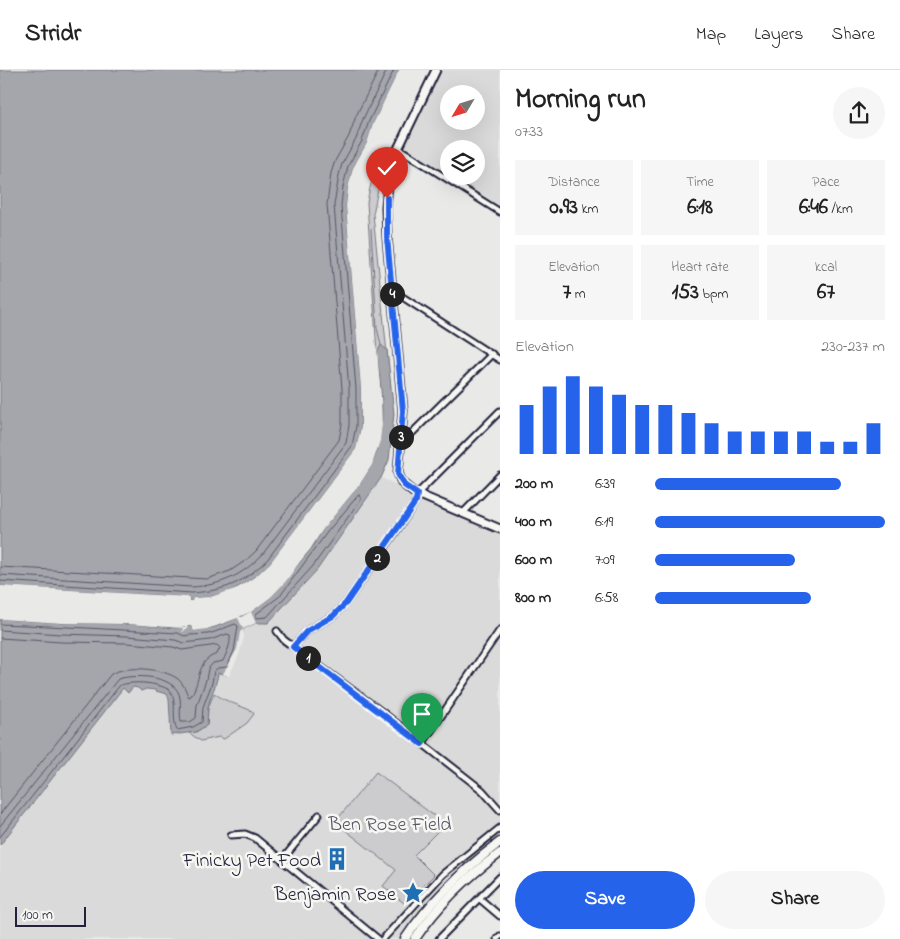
<!DOCTYPE html>
<meta charset="utf-8">
<style>
:root{--surface:#fff;--page:#f6f6f6;--text:#222;--muted:#767676;--line:#e0e0e0;--accent:#2563eb}
body{margin:0;font-family:"Indie Flower",sans-serif;background:var(--page);color:var(--text);height:100vh;display:flex;flex-direction:column;font-size:19px;white-space:nowrap}
*{box-sizing:border-box;margin:0}
p{font-size:16px;color:var(--muted)}
.icon{flex:none;width:28px;height:28px;fill:none;stroke:currentColor;stroke-width:2;stroke-linecap:round;stroke-linejoin:round}
.map{position:relative;flex:1;overflow:hidden}
.side{display:flex;flex-direction:column;background:var(--surface);width:400px}
.side>*{flex:none}
.needle{width:32px;rotate:232deg}
.fabs{position:absolute;left:440px;top:15px;display:grid;gap:10px}
.fabs a{display:grid;place-items:center;width:45px;height:45px;border-radius:50%;background:var(--surface);box-shadow:0 5px 20px #0002;font-size:25px}
.scale{position:absolute;left:15px;bottom:12px;width:71px;box-sizing:border-box;padding-left:5px;border:2px solid #22223b;border-top:0;font-size:14px;line-height:18px;white-space:nowrap;color:#22223b;-webkit-text-stroke:4px #f6f6f2;paint-order:stroke}
.pin{position:absolute;display:grid;place-items:center;width:42px;height:42px;color:#fff;margin:-51px -21px;border-radius:50% 50% 50% 0;rotate:-45deg;box-shadow:0 0 5px #0007}
.pin .icon{rotate:45deg}
.km{position:absolute;width:25px;height:25px;margin:-12px;border-radius:50%;background:#222;color:#fff;font-size:14px;line-height:25px;text-align:center}
.round{display:grid;place-items:center;flex:none;width:52px;height:52px;border-radius:26px;background:var(--page)}
.headline{display:flex;align-items:center;justify-content:space-between;height:85px;padding:0 15px}
h1{font-size:28px;font-weight:800;line-height:38px}
.stats{display:grid;grid-template-columns:repeat(3,1fr);gap:8px;height:85px;padding:5px 15px}
.stats div{display:grid;align-content:center;border-radius:0px;background:var(--page);text-align:center}
.stats b{font-size:21px;font-weight:800}
.stats small{font-size:14px;font-weight:400}
.stats p{font-size:14px}
.chart{height:140px;padding:10px 15px}
.chart p{display:flex;justify-content:space-between}
.chart svg{width:100%;height:90px;margin-top:5px;stroke:var(--accent);stroke-width:6}
.action{display:flex;gap:10px;margin-top:auto;padding:10px 15px}
.action a{flex:1;height:58px;border-radius:30px;background:var(--accent);color:#fff;font-size:20px;font-weight:800;line-height:58px;text-align:center}
.action a+a{background:var(--page);color:var(--text)}
ul{padding:0 15px;list-style:none;font-size:16px}
li{display:grid;grid-template-columns:80px 60px 1fr;align-items:center;height:38px}
li i{height:12px;border-radius:6px;background:var(--accent)}
header{display:flex;align-items:center;gap:30px;box-sizing:border-box;height:70px;padding:0 25px;background:var(--surface);border-bottom:1px solid var(--line)}
header strong{font-size:24px}
nav{display:flex;gap:28px;margin-inline-start:auto;font-size:18px}
main{display:flex;flex:1;min-height:0}
.map>svg:first-child{display:block}
.built{fill:#dadada;fill-rule:evenodd}
.green{fill:#ccccce;stroke:#777784}
.water{fill:#a5a5ac;stroke:#71717f}
.pier{fill:#e9e9e7}
.lines{fill:none;stroke-linecap:round;stroke-linejoin:round}
.shore{stroke:#565668;stroke-width:1}
.stream{stroke:#71717f;stroke-width:1}
.street-casing{stroke:#22223b;stroke-width:9}
.secondary-casing{stroke:#22223b;stroke-width:11}
.primary-casing{stroke:#22223b;stroke-width:11}
.street{stroke:#f6f6f2;stroke-width:5}
.secondary{stroke:#f6f6f2;stroke-width:7}
.primary{stroke:#f6f6f2;stroke-width:8}
.route-casing{stroke:#fff;stroke-width:10}
.route{stroke:#2563eb;stroke-width:6}
.labels{text-anchor:middle;stroke-width:5;stroke-linejoin:round;paint-order:stroke}
.park-label{font-size:20px;fill:#555567;stroke:#f6f6f2}
.poi-label{font-size:20px;fill:#22223b;stroke:#f6f6f2;text-anchor:end}
</style>
<header>
<strong>Stridr</strong>
<nav><a>Map</a><a>Layers</a><a>Share</a></nav>
</header>
<main>
<div class="map">
<svg width="500" height="869" viewBox="0 0 500 869">
<rect width="100%" height="100%" fill="#e9e9e7"/>
<filter id="ink" filterUnits="userSpaceOnUse"><feTurbulence type="fractalNoise" baseFrequency=".02" numOctaves="2"/><feDisplacementMap in="SourceGraphic" scale="10" xChannelSelector="R" yChannelSelector="G"/><feConvolveMatrix kernelMatrix="1 2 1 2 8 2 1 2 1" color-interpolation-filters="sRGB"/></filter>
<g filter="url(#ink)">
<g class="built">
<path d="M440,0H500V138L450,106H476V79H449V105L405,78L404,71ZM449,24H476V51H449Z"/>
<path d="M381,408L500,459V772L473,792L405,869H0V775L123,618L128,622L133,617L138,618L141,621L146,619L156,620L157,621L167,624L169,629V649L184,665L189,663L214,623V618L218,613V603L243,559L256,553L263,554L275,546L289,532L317,500Z"/>
</g>
<g class="green">
<path d="M385,78L388,79L385,85L373,144L391,323L377,283L367,133C370,113 376,97 385,78Z"/>
<path d="M214,623C226,632 239,635 252,641L254,644L247,653L224,669L219,667L201,671L189,663L196,662L207,655L208,638Z"/>
<path d="M376,702L445,754L414,785L434,805L405,834L383,816L396,800L335,752Z"/>
</g>
<g class="water">
<path d="M0,0H399L373,54L367,73L353,98L348,118L346,136L361,318V357L356,379L270,493C247,515 226,527 193,528L192,531H189V527L171,526L0,516Z"/>
<path d="M381,275L387,280L394,344L389,390L381,408L317,500L268,553H256L243,559L242,569L227,605L218,603C217,616 210,625 208,638C207,643 208,649 207,655L196,662L171,665L169,629L167,624L156,621V620L146,619L141,621L138,618L133,617L128,623L123,618L0,775V549L62,553L128,554L176,558L191,556L194,561L215,557L238,548L251,542L271,527L311,479L324,458L360,414C364,407 369,401 372,394C388,359 381,319 377,283Z"/>
</g>
<g class="pier">
<path d="M399,0H402L375,55L369,74L355,99L350,118L348,136L363,318V357L359,380L272,495L258,508L239,521L211,530H195L193,534L188,533L187,529L171,528L0,518V516H2L189,527V531H192L193,528L210,527L238,518L256,506L270,493L356,379L361,357V318L346,136L348,118L353,98L367,73L373,54Z"/>
<path d="M377,276L382,355L380,371L372,395L360,414L324,458L286,511L271,527L251,542L256,553L243,559L244,567L239,585L229,606L218,603L223,604L237,579L240,562L243,559L238,548L207,559L194,561L191,556H188L184,561L182,562L183,558L128,554L62,553L0,549V546L17,547L62,550L128,552L185,557L186,554H188L194,555L195,558L214,554L235,545L241,547L250,542L249,540L270,525L284,509L322,457L358,412L369,394L377,371L380,354L375,283Z"/>
</g>
<g class="lines">
<g class="shore">
<path d="M359,425L361,429L313,496L267,547L256,548V544L280,526L328,461Z"/>
<path d="M0,497L207,509L230,501L245,491L256,481L339,370L342,354V319L327,134L331,103L335,91L349,66L356,46L379,0"/>
<path d="M0,505L192,517C222,515 241,506 262,485L346,373L349,355V319L334,135L339,105L342,94L356,69L363,49L387,0"/>
<path d="M0,511L192,523C227,520 241,514 267,490L352,376L356,356V319L341,136L343,117L348,96L362,71L369,51L394,0"/>
<path d="M0,554C59,556 118,560 178,563L184,566C191,564 200,565 208,564C217,562 226,557 235,554L238,556L234,581L227,597L218,598L214,601L212,613L203,637L202,652L193,657L177,660C171,647 178,632 170,620C155,612 135,611 120,615L0,767"/>
<path d="M0,560L61,564L127,566L175,570L184,573L210,570L227,564L230,565C231,574 227,582 223,591L213,593L208,599L206,610L197,635L196,648L190,652H181C179,643 182,633 179,624C172,605 134,604 118,609L0,756"/>
<path d="M0,568L61,572L127,573L173,577L182,580L217,575L220,578L217,584C195,591 202,611 190,627L188,626C186,620 183,613 178,609C163,598 126,595 111,604L0,744"/>
</g>
<path class="stream" d="M371,159L377,258L381,275"/>
<defs>
<g id="street">
<path d="M398,78L500,142"/>
<path d="M392,225L401,226L500,290"/>
<path d="M401,367H407L411,364L492,284"/>
<path d="M463,443L500,405"/>
<path d="M277,561L284,570L386,645L482,720L500,740"/>
<path d="M293,577L307,561L333,546L346,533L397,460L416,431L419,422L500,341"/>
<path d="M422,674L500,560"/>
<path d="M231,765L245,764L255,768L378,869"/>
<path d="M282,790L319,745"/>
<path d="M480,829L500,846"/>
<path d="M383,869L443,804L500,758"/>
<path d="M439,869L500,807"/>
<path d="M497,869L500,866"/>
</g>
<path id="secondary" d="M436,0L396,83L388,114L386,137L387,167L403,341L398,403L402,413L413,422L500,459"/>
<g id="primary">
<path d="M405,869C431,830 463,800 500,772"/>
<path d="M415,869C438,835 467,807 500,783"/>
</g>
</defs>
<use href="#street" class="street-casing"/>
<use href="#secondary" class="secondary-casing"/>
<use href="#primary" class="primary-casing"/>
<use href="#street" class="street"/>
<use href="#secondary" class="secondary"/>
<use href="#primary" class="primary"/>
</g>
</g>
<g class="lines" filter="url(#ink)">
<defs>
<path id="route" d="M387,128V167L403,341L398,404L404,415L417,424L416,431L346,533L333,546L307,561L293,577L422,674"/>
</defs>
<use href="#route" class="route-casing"/>
<use href="#route" class="route"/>
</g>
<defs>
<symbol id="building-bare" viewBox="-9 -9 18 18"><path d="M-4-6H4V6H1V3H-1V6H-4ZM-2.5-4.3h1.7v1.8h-1.7ZM.8-4.3h1.7v1.8H.8ZM-2.5-1h1.7V.8h-1.7ZM.8-1h1.7V.8H.8Z" fill="#1f6fb2" stroke="#f6f6f2" stroke-width="2.5" paint-order="stroke"/></symbol>
<symbol id="sight-bare" viewBox="-9 -9 18 18"><path d="M0-6L1.8-2.2L6-1.7L2.9 1.2L3.7 5.4L0 3.3L-3.7 5.4L-2.9 1.2L-6-1.7L-1.8-2.2Z" fill="#1f6fb2" stroke="#f6f6f2" stroke-width="2.5" paint-order="stroke"/></symbol>
</defs>
<g fill-rule="evenodd">
<use href="#building-bare" x="321" y="773" width="32" height="32"/>
<use href="#sight-bare" x="397" y="807" width="32" height="32"/>
</g>
<g class="labels">
<g class="park-label">
<text x="390" y="760">Ben Rose Field</text>
</g>
<g class="poi-label">
<text x="321" y="796">Finicky Pet Food</text>
<text x="396" y="830">Benjamin Rose</text>
</g>
</g>
</svg>
<div class="fabs">
<a><svg class="needle" viewBox="-14 -14 28 28"><path d="M0-13l5 13h-10z" fill="#e53935"/><path d="M0 13l5-13h-10z" fill="#767676"/></svg></a>
<a><svg class="icon" aria-label="layers" viewBox="0 0 24 24"><path d="M12 4l9 5-9 5-9-5zM3 14l9 5 9-5"/></svg></a>
</div>
<div class="scale">100 m</div>
<div class="pin" style="left:422px;top:674px;background:#1e9e55"><svg class="icon" aria-label="arrive" viewBox="0 0 24 24"><path d="M6 21V4h12l-3 4 3 4H6"/></svg></div>
<div class="pin" style="left:387px;top:128px;background:#d93025"><svg class="icon" aria-label="check" viewBox="0 0 24 24"><path d="M5 12l5 5 9-10"/></svg></div>
<b class="km" style="left:308px;top:588px">1</b>
<b class="km" style="left:377px;top:488px">2</b>
<b class="km" style="left:401px;top:367px">3</b>
<b class="km" style="left:392px;top:224px">4</b>
</div>
<section class="side">
<div class="headline"><div><h1>Morning run</h1><p>07:33</p></div><a class="round"><svg class="icon" aria-label="share" viewBox="0 0 24 24"><path d="M12 15V3M7 8l5-5 5 5M5 13v7h14v-7"/></svg></a></div>
<div class="stats">
<div><p>Distance</p><b>0.93<small> km</small></b></div>
<div><p>Time</p><b>6:18</b></div>
<div><p>Pace</p><b>6:46<small> /km</small></b></div>
</div>
<div class="stats">
<div><p>Elevation</p><b>7<small> m</small></b></div>
<div><p>Heart rate</p><b>153<small> bpm</small></b></div>
<div><p>kcal</p><b>67</b></div>
</div>
<div class="chart"><p><span>Elevation</span>230–237 m</p>
<svg viewBox="0 0 160 44" preserveAspectRatio="none"><path d="M5 44V20M15 44V11M25 44V6M35 44V11M45 44V15M55 44V20M65 44V20M75 44V24M85 44V29M95 44V33M105 44V33M115 44V33M125 44V33M135 44V38M145 44V38M155 44V29"/></svg>
</div>
<ul>
<li><b>200 m</b>6:39<i style="width:81%"></i></li>
<li><b>400 m</b>6:19<i style="width:100%"></i></li>
<li><b>600 m</b>7:09<i style="width:61%"></i></li>
<li><b>800 m</b>6:58<i style="width:68%"></i></li>
</ul>
<div class="action"><a>Save</a><a>Share</a></div>
</section>
</main>
